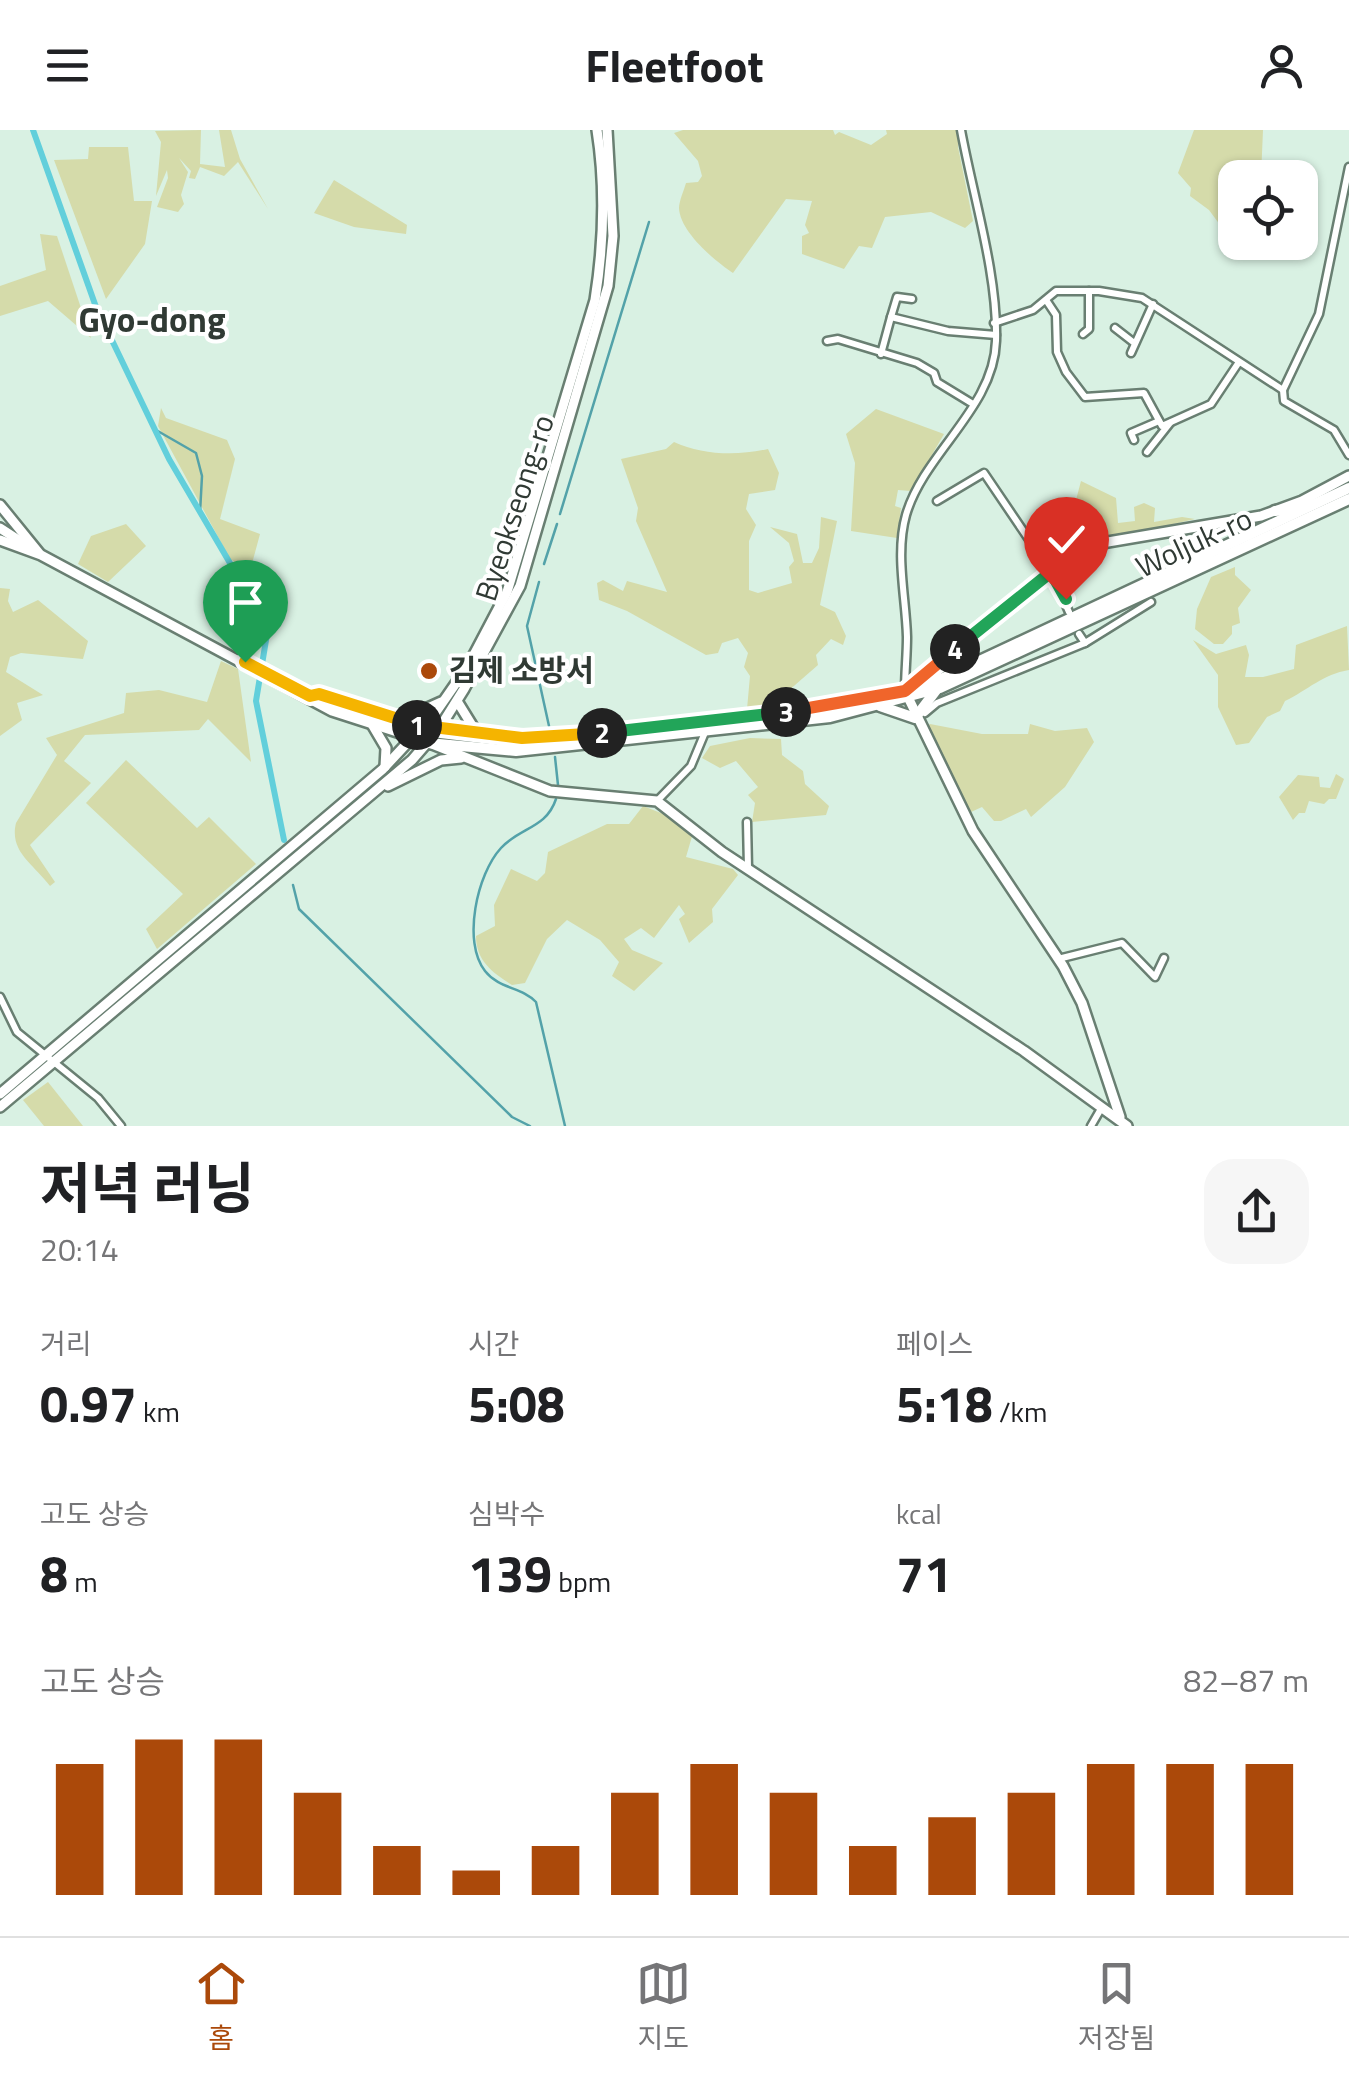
<!DOCTYPE html>
<html lang="ko">
<meta charset="utf-8">
<style>
:root{--surface:#fff;--page:#f6f6f6;--text:#202124;--muted:#757577;--line:#e0e0e0;--accent:#ab490a}
body{margin:0;font-family:"Titillium Web","Noto Sans KR",sans-serif;background:var(--page);color:var(--text);height:100vh;display:flex;flex-direction:column;font-size:38px;white-space:nowrap}
*{box-sizing:border-box;margin:0}
p{font-size:32px;color:var(--muted)}
.icon{flex:none;width:55px;height:55px;fill:none;stroke:currentColor;stroke-width:2;stroke-linecap:round;stroke-linejoin:round}
.map{position:relative;height:996px;overflow:hidden}
.sheet{display:flex;flex-direction:column;background:var(--surface);flex:1}
.sheet>*{flex:none}
.tools{position:absolute;left:1218px;top:30px;display:grid;gap:20px}
.tools a{display:grid;place-items:center;width:100px;height:100px;border-radius:20px;background:var(--surface);box-shadow:0 2px 8px #0004;font-size:50px}
.pin{position:absolute;display:grid;place-items:center;width:85px;height:85px;color:#fff;margin:-102px -42px;border-radius:50% 50% 50% 0;rotate:-45deg;box-shadow:0 0 10px #0007}
.pin .icon{rotate:45deg}
.km{position:absolute;width:50px;height:50px;margin:-25px;border-radius:50%;background:#222;color:#fff;font-size:28px;line-height:50px;text-align:center}
.round{display:grid;place-items:center;flex:none;width:105px;height:105px;border-radius:30px;background:var(--page)}
.overview{display:flex;align-items:center;justify-content:space-between;height:170px;padding:0 40px}
h1{font-size:55px;font-weight:700;line-height:75px}
.stats{display:grid;grid-template-columns:repeat(3,1fr);gap:15px;height:170px;padding:10px 40px}
.stats div{display:grid;align-content:center}
.stats b{font-size:50px;font-weight:700}
.stats small{font-size:28px;font-weight:400}
.stats p{font-size:28px}
.chart{height:280px;padding:20px 40px}
.chart p{display:flex;justify-content:space-between}
.chart svg{width:100%;height:180px;margin-top:10px;stroke:var(--accent);stroke-width:6}
header{display:flex;justify-content:space-between;align-items:center;height:130px;padding:0 40px;background:var(--surface);font-size:45px;font-weight:700}
.menu{display:flex;justify-content:space-around;align-items:center;height:140px;border-top:2px solid var(--line);background:var(--surface);font-size:28px;color:var(--muted)}
.menu a{display:grid;justify-items:center;gap:5px}
.menu .on{color:var(--accent)}
.map>svg:first-child{display:block}
.green{fill:#d5dbaa}
.lines{fill:none;stroke-linecap:round;stroke-linejoin:round}
.stream{stroke:#53a2a9;stroke-width:2.5}
.canal{stroke:#62cfdb;stroke-width:6}
.street-casing{stroke:#697f72;stroke-width:11}
.secondary-casing{stroke:#697f72;stroke-width:14}
.primary-casing{stroke:#697f72;stroke-width:15}
.street{stroke:#fff;stroke-width:6}
.secondary{stroke:#fff;stroke-width:9}
.primary{stroke:#fff;stroke-width:10}
.split-1-casing{stroke:#fff;stroke-width:20}
.split-2-casing{stroke:#fff;stroke-width:20}
.split-3-casing{stroke:#fff;stroke-width:20}
.split-4-casing{stroke:#fff;stroke-width:20}
.split-5-casing{stroke:#fff;stroke-width:20}
.split-1{stroke:#f5b400;stroke-width:12}
.split-2{stroke:#f5b400;stroke-width:12}
.split-3{stroke:#22a559;stroke-width:12}
.split-4{stroke:#f0652b;stroke-width:12}
.split-5{stroke:#22a559;stroke-width:12}
.poi-dot{fill:#ab490a;stroke:#fff;stroke-width:4}
.labels{text-anchor:middle;stroke-width:8;stroke-linejoin:round;paint-order:stroke}
.street-label{font-size:30px;fill:#303a34;stroke:#fff}
.poi-label{font-size:30px;font-weight:bold;fill:#303a34;stroke:#fff;text-anchor:start}
.quarter-label{font-size:35px;font-weight:bold;fill:#303a34;stroke:#fff}
</style>
<header><svg class="icon" aria-label="menu" viewBox="0 0 24 24"><path d="M4 6h16M4 12h16M4 18h16"/></svg>Fleetfoot<svg class="icon" aria-label="person" viewBox="0 0 24 24"><circle cx="12" cy="8" r="4"/><path d="M4 21q1-7 8-7t8 7"/></svg></header>
<div class="map">
<svg width="1349" height="996" viewBox="0 0 1349 996">
<rect width="100%" height="100%" fill="#d9f1e3"/>
<g class="green">
<path d="M201,0L200,34L225,37L219,0H231L240,29L268,79L238,32L224,46L200,37L195,49L189,48L191,41L179,28L188,42L181,65L184,74L178,82L157,77L168,48L167,40L156,66L161,12L155,1Z"/>
<path d="M683,0H833L835,5L839,2L871,15L887,4L886,0H961L958,17L973,91L965,98L931,82L885,87L872,118L859,116L844,139L802,124V106L809,103L805,95L812,71L786,69L733,143C715,131 680,102 679,78C679,71 684,60 686,53L698,52L702,46L698,31L674,3Z"/>
<path d="M1194,0H1263L1261,47L1235,48L1234,102L1226,103L1209,80L1190,66L1191,58L1178,43Z"/>
<path d="M89,17H128L134,71H152L145,114L106,169L54,30L88,29Z"/>
<path d="M334,50L407,95L406,104L354,97L314,83Z"/>
<path d="M40,104L57,106L91,208L48,171L0,186V156L46,140Z"/>
<path d="M161,278L166,288L227,310L235,329L220,389L260,404L250,441L230,429L177,331L158,296Z"/>
<path d="M876,279L944,304L911,361L898,360L895,376L901,378L897,408L851,401L855,333L846,304Z"/>
<path d="M674,312C702,325 737,326 768,319L779,343L775,360L749,364L746,379L756,395L749,411V460L758,463L792,453L789,437L794,431L789,413L770,397L797,404L803,433H812L819,418L821,387L837,391L820,475L835,482L846,506L843,515L831,509L816,525L818,535L787,562L784,576L747,579L750,546L744,537L748,523L738,508L722,513L718,523L706,525L627,481L599,470L597,453L603,450L623,461L627,451L667,462L636,391L638,378L621,329L666,319Z"/>
<path d="M1081,351L1116,368L1118,393L1135,391L1134,377L1144,373L1155,378L1154,392L1182,387L1195,389L1100,411L1076,370Z"/>
<path d="M126,394L146,416L108,452L78,434L91,406Z"/>
<path d="M1235,437V445L1251,460L1238,478L1240,493L1232,496V504L1223,514H1214L1195,499L1197,479L1211,447Z"/>
<path d="M0,458L10,459L8,471L13,482L38,470L88,511L83,529L21,523L10,527L6,542L43,565L17,573L22,590L0,606Z"/>
<path d="M1347,496L1349,540C1323,544 1308,560 1285,571L1280,581L1267,587L1249,613L1236,615L1218,577V545L1193,510L1216,524L1246,515L1249,525L1245,547H1263L1294,539L1296,515Z"/>
<path d="M221,531L238,539L251,632L208,589L199,600L85,605L64,631L91,653L30,715L55,752L50,756C34,734 9,722 16,693L57,625L46,608L124,583L126,563L159,560L207,572Z"/>
<path d="M930,594L982,604H1028L1030,594L1055,601L1087,598L1094,612L1065,657L1031,687L1026,679L1001,691H994L982,677L971,682L927,596Z"/>
<path d="M750,608L781,609L782,625L803,641L805,654L829,676L826,685L752,692L755,673L748,665L758,657L736,631L720,638L702,628L710,616Z"/>
<path d="M126,630L197,698L209,687L256,734L157,819L146,799L183,764L86,673Z"/>
<path d="M1336,644L1344,649L1336,669H1329L1324,674L1309,671L1305,683H1299L1293,690L1279,667L1298,645L1319,647L1320,657L1330,658Z"/>
<path d="M643,676L671,687L693,703L686,727L733,739L738,745L712,779L713,792L689,813L679,789L685,784L679,775L654,808L641,798L624,809L632,820L663,833L634,861L612,846L619,832L600,810L567,790L547,809L525,853L512,855C493,843 476,831 476,806L495,796L494,775L511,739L537,751L545,743L548,722L607,694H629Z"/>
<path d="M48,952L83,996H44L23,970Z"/>
</g>
<g class="lines">
<g class="stream">
<path d="M156,300L196,323L202,346L200,383"/>
<path d="M560,384L649,92"/>
<path d="M544,434L557,394"/>
<path d="M539,452L527,496L549,596"/>
<path d="M555,627L558,655"/>
<path d="M556,669C546,699 520,697 501,718C477,744 462,812 485,841C499,859 522,857 536,872L565,996"/>
<path d="M293,755L299,779L512,987L530,996"/>
</g>
<path class="canal" d="M33,0L96,177L169,329L268,498L256,571L284,710"/>
<defs>
<g id="street">
<path d="M1046,170L1056,185L1057,222L1066,242L1085,267L1144,263L1162,296L1211,274L1239,232"/>
<path d="M891,187L897,167L912,169"/>
<path d="M994,193L1033,180L1056,161H1099L1142,168L1283,260L1284,271L1334,300L1349,325"/>
<path d="M1115,198L1133,212"/>
<path d="M1083,204L1089,199V161"/>
<path d="M827,211L838,209L917,233L934,243L937,252L973,274"/>
<path d="M1131,223L1153,174"/>
<path d="M881,224L891,187L948,201L996,205"/>
<path d="M1283,260L1319,184L1349,37"/>
<path d="M1134,310L1131,303L1159,291"/>
<path d="M1147,322L1170,293"/>
<path d="M937,371L984,343L1051,442L1069,482"/>
<path d="M1079,504L1085,513"/>
<path d="M905,561C905,543 907,525 907,507C906,468 895,424 906,385C924,323 994,278 996,211C998,145 973,66 961,0"/>
<path d="M925,583L937,573L1085,513L1151,472"/>
<path d="M657,671L691,636L706,600"/>
<path d="M747,692L748,738"/>
<path d="M1058,829L1122,813L1155,847L1164,828"/>
<path d="M0,867L17,902L98,968L121,996"/>
<path d="M1091,996L1102,977"/>
</g>
<g id="secondary">
<path d="M0,375L39,423"/>
<path d="M0,398L26,415"/>
<path d="M0,410L41,425L332,581L422,610L550,661L657,671L722,722L1024,921L1127,996"/>
<path d="M310,566L319,564L423,597"/>
<path d="M457,571L478,605"/>
<path d="M401,590L441,572"/>
<path d="M373,596L386,618L385,637"/>
<path d="M388,656L441,630L461,628"/>
<path d="M0,964L383,639L436,582L468,536L507,462L595,170C604,113 606,57 597,0"/>
<path d="M0,977L412,630L439,599L464,559L520,456L608,156L613,106L607,0"/>
<path d="M1120,987L1082,873L1063,836L973,701L905,561L1027,458L1102,413L1261,386L1302,371L1349,346"/>
</g>
<g id="primary">
<path d="M1275,381L1299,379"/>
<path d="M880,576L915,588L937,559"/>
<path d="M423,597C515,618 606,601 698,591C780,582 859,575 939,550L1349,358"/>
<path d="M428,613L516,621L830,587L940,558L1349,369"/>
</g>
</defs>
<use href="#street" class="street-casing"/>
<use href="#secondary" class="secondary-casing"/>
<use href="#primary" class="primary-casing"/>
<use href="#street" class="street"/>
<use href="#secondary" class="secondary"/>
<use href="#primary" class="primary"/>
</g>
<g class="lines">
<defs>
<path id="split-1" d="M245,532L310,566L319,564L417,595"/>
<path id="split-2" d="M417,595L522,608L602,603"/>
<path id="split-3" d="M602,603L786,582"/>
<path id="split-4" d="M786,582L905,561L955,519"/>
<path id="split-5" d="M955,519L1051,442L1066,469"/>
</defs>
<use href="#split-1" class="split-1-casing"/>
<use href="#split-2" class="split-2-casing"/>
<use href="#split-3" class="split-3-casing"/>
<use href="#split-4" class="split-4-casing"/>
<use href="#split-5" class="split-5-casing"/>
<use href="#split-1" class="split-1"/>
<use href="#split-2" class="split-2"/>
<use href="#split-3" class="split-3"/>
<use href="#split-4" class="split-4"/>
<use href="#split-5" class="split-5"/>
</g>
<circle class="poi-dot" cx="429" cy="541" r="10"/>
<g class="labels">
<g class="street-label">
<text transform="translate(515 378) rotate(-72)" y="10">Byeokseong-ro</text>
<text transform="translate(1194 413) rotate(-25)" y="10">Woljuk-ro</text>
</g>
<g class="poi-label">
<text x="449" y="551">김제 소방서</text>
</g>
<g class="quarter-label">
<text x="152" y="202">Gyo-dong</text>
</g>
</g>
</svg>
<div class="tools">
<a><svg class="icon" aria-label="locate" viewBox="0 0 24 24"><circle cx="12" cy="12" r="6"/><path d="M12 2v4M12 18v4M2 12h4M18 12h4"/></svg></a>
</div>
<div class="pin" style="left:245px;top:532px;background:#1e9e55"><svg class="icon" aria-label="arrive" viewBox="0 0 24 24"><path d="M6 21V4h12l-3 4 3 4H6"/></svg></div>
<div class="pin" style="left:1066px;top:469px;background:#d93025"><svg class="icon" aria-label="check" viewBox="0 0 24 24"><path d="M5 12l5 5 9-10"/></svg></div>
<b class="km" style="left:417px;top:595px">1</b>
<b class="km" style="left:602px;top:603px">2</b>
<b class="km" style="left:786px;top:582px">3</b>
<b class="km" style="left:955px;top:519px">4</b>
</div>
<section class="sheet">
<div class="overview"><div><h1>저녁 러닝</h1><p>20:14</p></div><a class="round"><svg class="icon" aria-label="share" viewBox="0 0 24 24"><path d="M12 15V3M7 8l5-5 5 5M5 13v7h14v-7"/></svg></a></div>
<div class="stats">
<div><p>거리</p><b>0.97<small> km</small></b></div>
<div><p>시간</p><b>5:08</b></div>
<div><p>페이스</p><b>5:18<small> /km</small></b></div>
</div>
<div class="stats">
<div><p>고도 상승</p><b>8<small> m</small></b></div>
<div><p>심박수</p><b>139<small> bpm</small></b></div>
<div><p>kcal</p><b>71</b></div>
</div>
<div class="chart"><p><span>고도 상승</span>82–87 m</p>
<svg viewBox="0 0 160 44" preserveAspectRatio="none"><path d="M5 44V12M15 44V6M25 44V6M35 44V19M45 44V32M55 44V38M65 44V32M75 44V19M85 44V12M95 44V19M105 44V32M115 44V25M125 44V19M135 44V12M145 44V12M155 44V12"/></svg>
</div>
</section>
<nav class="menu">
<a class="on"><svg class="icon" aria-label="home" viewBox="0 0 24 24"><path d="M3 11l9-7 9 7M6 9v11h12V9"/></svg>홈</a>
<a><svg class="icon" aria-label="map" viewBox="0 0 24 24"><path d="M3 6l6-2 6 2 6-2v14l-6 2-6-2-6 2zM9 4v14M15 6v14"/></svg>지도</a>
<a><svg class="icon" aria-label="saved" viewBox="0 0 24 24"><path d="M7 4h10v16l-5-4-5 4z"/></svg>저장됨</a>
</nav>
